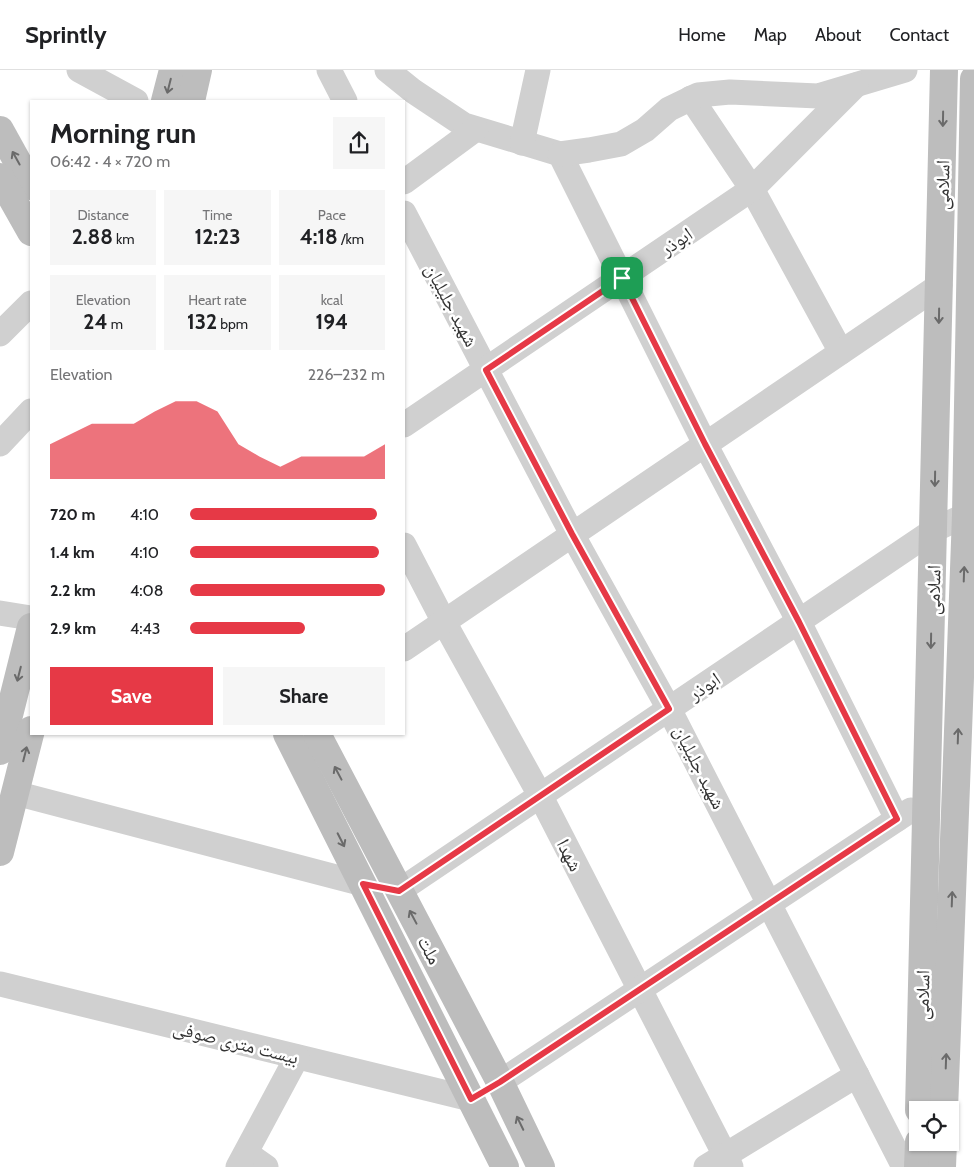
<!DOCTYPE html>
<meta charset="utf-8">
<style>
:root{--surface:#fff;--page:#f6f6f6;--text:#202124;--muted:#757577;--line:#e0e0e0;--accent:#e63946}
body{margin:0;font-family:Cabin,"Noto Naskh Arabic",sans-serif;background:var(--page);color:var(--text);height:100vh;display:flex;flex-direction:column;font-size:19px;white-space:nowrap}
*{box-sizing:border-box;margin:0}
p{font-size:16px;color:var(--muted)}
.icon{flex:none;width:28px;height:28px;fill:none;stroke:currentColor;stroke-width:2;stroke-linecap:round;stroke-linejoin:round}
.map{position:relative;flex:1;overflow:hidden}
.drawer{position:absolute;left:30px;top:30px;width:375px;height:635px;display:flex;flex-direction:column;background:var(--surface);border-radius:0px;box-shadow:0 1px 4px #0004}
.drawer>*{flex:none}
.fabs{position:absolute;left:909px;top:1031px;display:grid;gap:10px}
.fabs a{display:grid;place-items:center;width:50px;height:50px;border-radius:0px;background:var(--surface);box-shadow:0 1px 4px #0004;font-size:25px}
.pin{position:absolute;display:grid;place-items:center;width:42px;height:42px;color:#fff;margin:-21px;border-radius:10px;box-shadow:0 2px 8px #0006}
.round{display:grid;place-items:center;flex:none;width:52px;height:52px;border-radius:0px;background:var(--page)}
.headline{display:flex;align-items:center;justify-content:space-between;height:85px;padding:0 20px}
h1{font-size:28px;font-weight:700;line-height:38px}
.metrics{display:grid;grid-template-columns:repeat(3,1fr);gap:8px;height:85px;padding:5px 20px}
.metrics div{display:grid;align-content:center;border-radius:0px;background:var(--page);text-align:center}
.metrics b{font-size:21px;font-weight:700}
.metrics small{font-size:14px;font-weight:400}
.metrics p{font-size:14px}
.chart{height:140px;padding:10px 20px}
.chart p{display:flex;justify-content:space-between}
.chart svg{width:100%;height:90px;margin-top:5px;fill:var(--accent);opacity:.7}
.button{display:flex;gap:10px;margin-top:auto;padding:10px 20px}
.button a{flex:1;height:58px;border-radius:0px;background:var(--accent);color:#fff;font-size:20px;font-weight:700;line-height:58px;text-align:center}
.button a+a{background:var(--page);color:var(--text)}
ul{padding:0 20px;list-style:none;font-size:16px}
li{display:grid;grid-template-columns:80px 60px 1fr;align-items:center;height:38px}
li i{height:12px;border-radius:6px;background:var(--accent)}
header{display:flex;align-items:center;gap:30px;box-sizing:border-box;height:70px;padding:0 25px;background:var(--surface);border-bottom:1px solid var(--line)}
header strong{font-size:24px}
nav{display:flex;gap:28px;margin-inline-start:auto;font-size:18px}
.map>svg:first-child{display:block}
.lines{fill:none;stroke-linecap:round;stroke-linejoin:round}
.street{stroke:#d0d0d0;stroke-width:25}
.secondary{stroke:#bdbdbd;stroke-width:28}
.oneway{stroke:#6a6a6a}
.route-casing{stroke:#fff;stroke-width:10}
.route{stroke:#e63946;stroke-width:6}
.labels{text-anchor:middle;stroke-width:5;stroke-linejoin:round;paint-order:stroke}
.street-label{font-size:19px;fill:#333;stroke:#fff}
</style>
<header>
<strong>Sprintly</strong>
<nav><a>Home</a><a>Map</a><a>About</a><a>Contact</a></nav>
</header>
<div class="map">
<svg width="974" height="1097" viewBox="0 0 974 1097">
<rect width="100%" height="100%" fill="#fff"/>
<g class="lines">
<g class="street">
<path d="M79,0L136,31"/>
<path d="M329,0L345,31"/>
<path d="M387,0L413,21L464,55L560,84L705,374L799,552L897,749"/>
<path d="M691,28L752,119L841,282"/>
<path d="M522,73L538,0"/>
<path d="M560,84L589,80L621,74L645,60L669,39L698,25L730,22L818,26L905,0"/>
<path d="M404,112L476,59"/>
<path d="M404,143L572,464L669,639L904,1097"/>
<path d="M0,264L31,233"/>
<path d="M404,355L752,119L856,15"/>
<path d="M0,374L31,341"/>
<path d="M404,475L444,552L541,727L731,1097"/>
<path d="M0,543L31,548"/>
<path d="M404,579L940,215"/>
<path d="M15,723L363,814"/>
<path d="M399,821L934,460L966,445H974"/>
<path d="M0,914L471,1029"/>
<path d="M500,1012L911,740"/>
<path d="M246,1083L266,1097"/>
<path d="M238,1097L297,987"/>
<path d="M706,1097L857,1005"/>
</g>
<g class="secondary">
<path d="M165,31L173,0"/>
<path d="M191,31L198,0"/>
<path d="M0,60L31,116"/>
<path d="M0,107L31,162"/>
<path d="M287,664L505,1097"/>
<path d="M317,664L500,1012L541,1097"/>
<path d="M0,681L31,557"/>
<path d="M0,782L31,660"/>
<path d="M919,1040L944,0"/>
<path d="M944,1040L966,445L974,9"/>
<path d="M918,1097L919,1072"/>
<path d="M942,1097L943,1072"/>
</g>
</g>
<defs><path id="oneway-shaft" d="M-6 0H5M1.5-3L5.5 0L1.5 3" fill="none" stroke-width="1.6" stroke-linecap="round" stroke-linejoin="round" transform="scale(1.25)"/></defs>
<g class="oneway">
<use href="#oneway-shaft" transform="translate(169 16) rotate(104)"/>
<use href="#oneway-shaft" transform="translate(943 49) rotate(91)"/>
<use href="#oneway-shaft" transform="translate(16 88) rotate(-119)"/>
<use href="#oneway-shaft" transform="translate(939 246) rotate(91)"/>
<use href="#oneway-shaft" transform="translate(935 409) rotate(91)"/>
<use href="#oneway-shaft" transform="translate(964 504) rotate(-88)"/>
<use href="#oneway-shaft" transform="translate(931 571) rotate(91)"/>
<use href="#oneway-shaft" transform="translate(19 604) rotate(104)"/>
<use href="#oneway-shaft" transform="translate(958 666) rotate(-88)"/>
<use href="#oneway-shaft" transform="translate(25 684) rotate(-76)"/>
<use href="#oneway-shaft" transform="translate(338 703) rotate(-118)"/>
<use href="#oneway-shaft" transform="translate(341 770) rotate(63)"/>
<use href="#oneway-shaft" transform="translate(952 829) rotate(-88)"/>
<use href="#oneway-shaft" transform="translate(413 847) rotate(-118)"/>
<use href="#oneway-shaft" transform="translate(946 991) rotate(-88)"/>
<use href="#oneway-shaft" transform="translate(520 1053) rotate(-116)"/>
</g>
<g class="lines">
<defs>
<path id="route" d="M622,208L705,374L799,552L897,749L500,1012L471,1029L363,814L399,821L669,639L572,464L486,300Z"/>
</defs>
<use href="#route" class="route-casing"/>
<use href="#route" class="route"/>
</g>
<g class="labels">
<g class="street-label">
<text transform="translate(942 115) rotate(-89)" y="7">اسلامی</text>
<text transform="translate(676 171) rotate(-34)" y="7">ابوذر</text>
<text transform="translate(452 235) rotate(62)" y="7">شهید جلیلیان</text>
<text transform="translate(933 520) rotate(-89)" y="7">اسلامی</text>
<text transform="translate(704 616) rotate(-34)" y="7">ابوذر</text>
<text transform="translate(700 697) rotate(63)" y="7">شهید جلیلیان</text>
<text transform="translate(570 785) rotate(63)" y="7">شهدا</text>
<text transform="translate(430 880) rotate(62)" y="7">ملت</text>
<text transform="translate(922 925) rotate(-89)" y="7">اسلامی</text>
<text transform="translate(236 972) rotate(14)" y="7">بیست متری صوفی</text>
</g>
</g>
</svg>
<div class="fabs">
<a><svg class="icon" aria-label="locate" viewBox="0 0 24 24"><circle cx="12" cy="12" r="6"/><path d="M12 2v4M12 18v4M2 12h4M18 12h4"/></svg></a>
</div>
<div class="pin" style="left:622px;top:208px;background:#1e9e55"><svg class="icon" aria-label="arrive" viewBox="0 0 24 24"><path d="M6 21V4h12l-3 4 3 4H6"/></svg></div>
<section class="drawer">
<div class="headline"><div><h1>Morning run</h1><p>06:42 · 4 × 720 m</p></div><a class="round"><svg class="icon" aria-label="share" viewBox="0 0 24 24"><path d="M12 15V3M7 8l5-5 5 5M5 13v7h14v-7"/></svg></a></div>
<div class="metrics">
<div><p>Distance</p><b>2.88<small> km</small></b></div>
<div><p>Time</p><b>12:23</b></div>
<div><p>Pace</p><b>4:18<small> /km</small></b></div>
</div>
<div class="metrics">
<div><p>Elevation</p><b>24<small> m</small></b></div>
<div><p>Heart rate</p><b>132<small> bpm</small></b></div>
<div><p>kcal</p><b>194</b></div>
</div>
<div class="chart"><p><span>Elevation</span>226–232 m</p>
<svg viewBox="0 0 160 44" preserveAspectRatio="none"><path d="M0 44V27L10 22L20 17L30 17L40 17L50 11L60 6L70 6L80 11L90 27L100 33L110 38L120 33L130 33L140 33L150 33L160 27V44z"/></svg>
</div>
<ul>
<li><b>720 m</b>4:10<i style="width:96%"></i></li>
<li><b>1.4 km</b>4:10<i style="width:97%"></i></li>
<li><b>2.2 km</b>4:08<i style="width:100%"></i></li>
<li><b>2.9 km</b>4:43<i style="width:59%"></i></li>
</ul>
<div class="button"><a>Save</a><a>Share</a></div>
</section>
</div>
